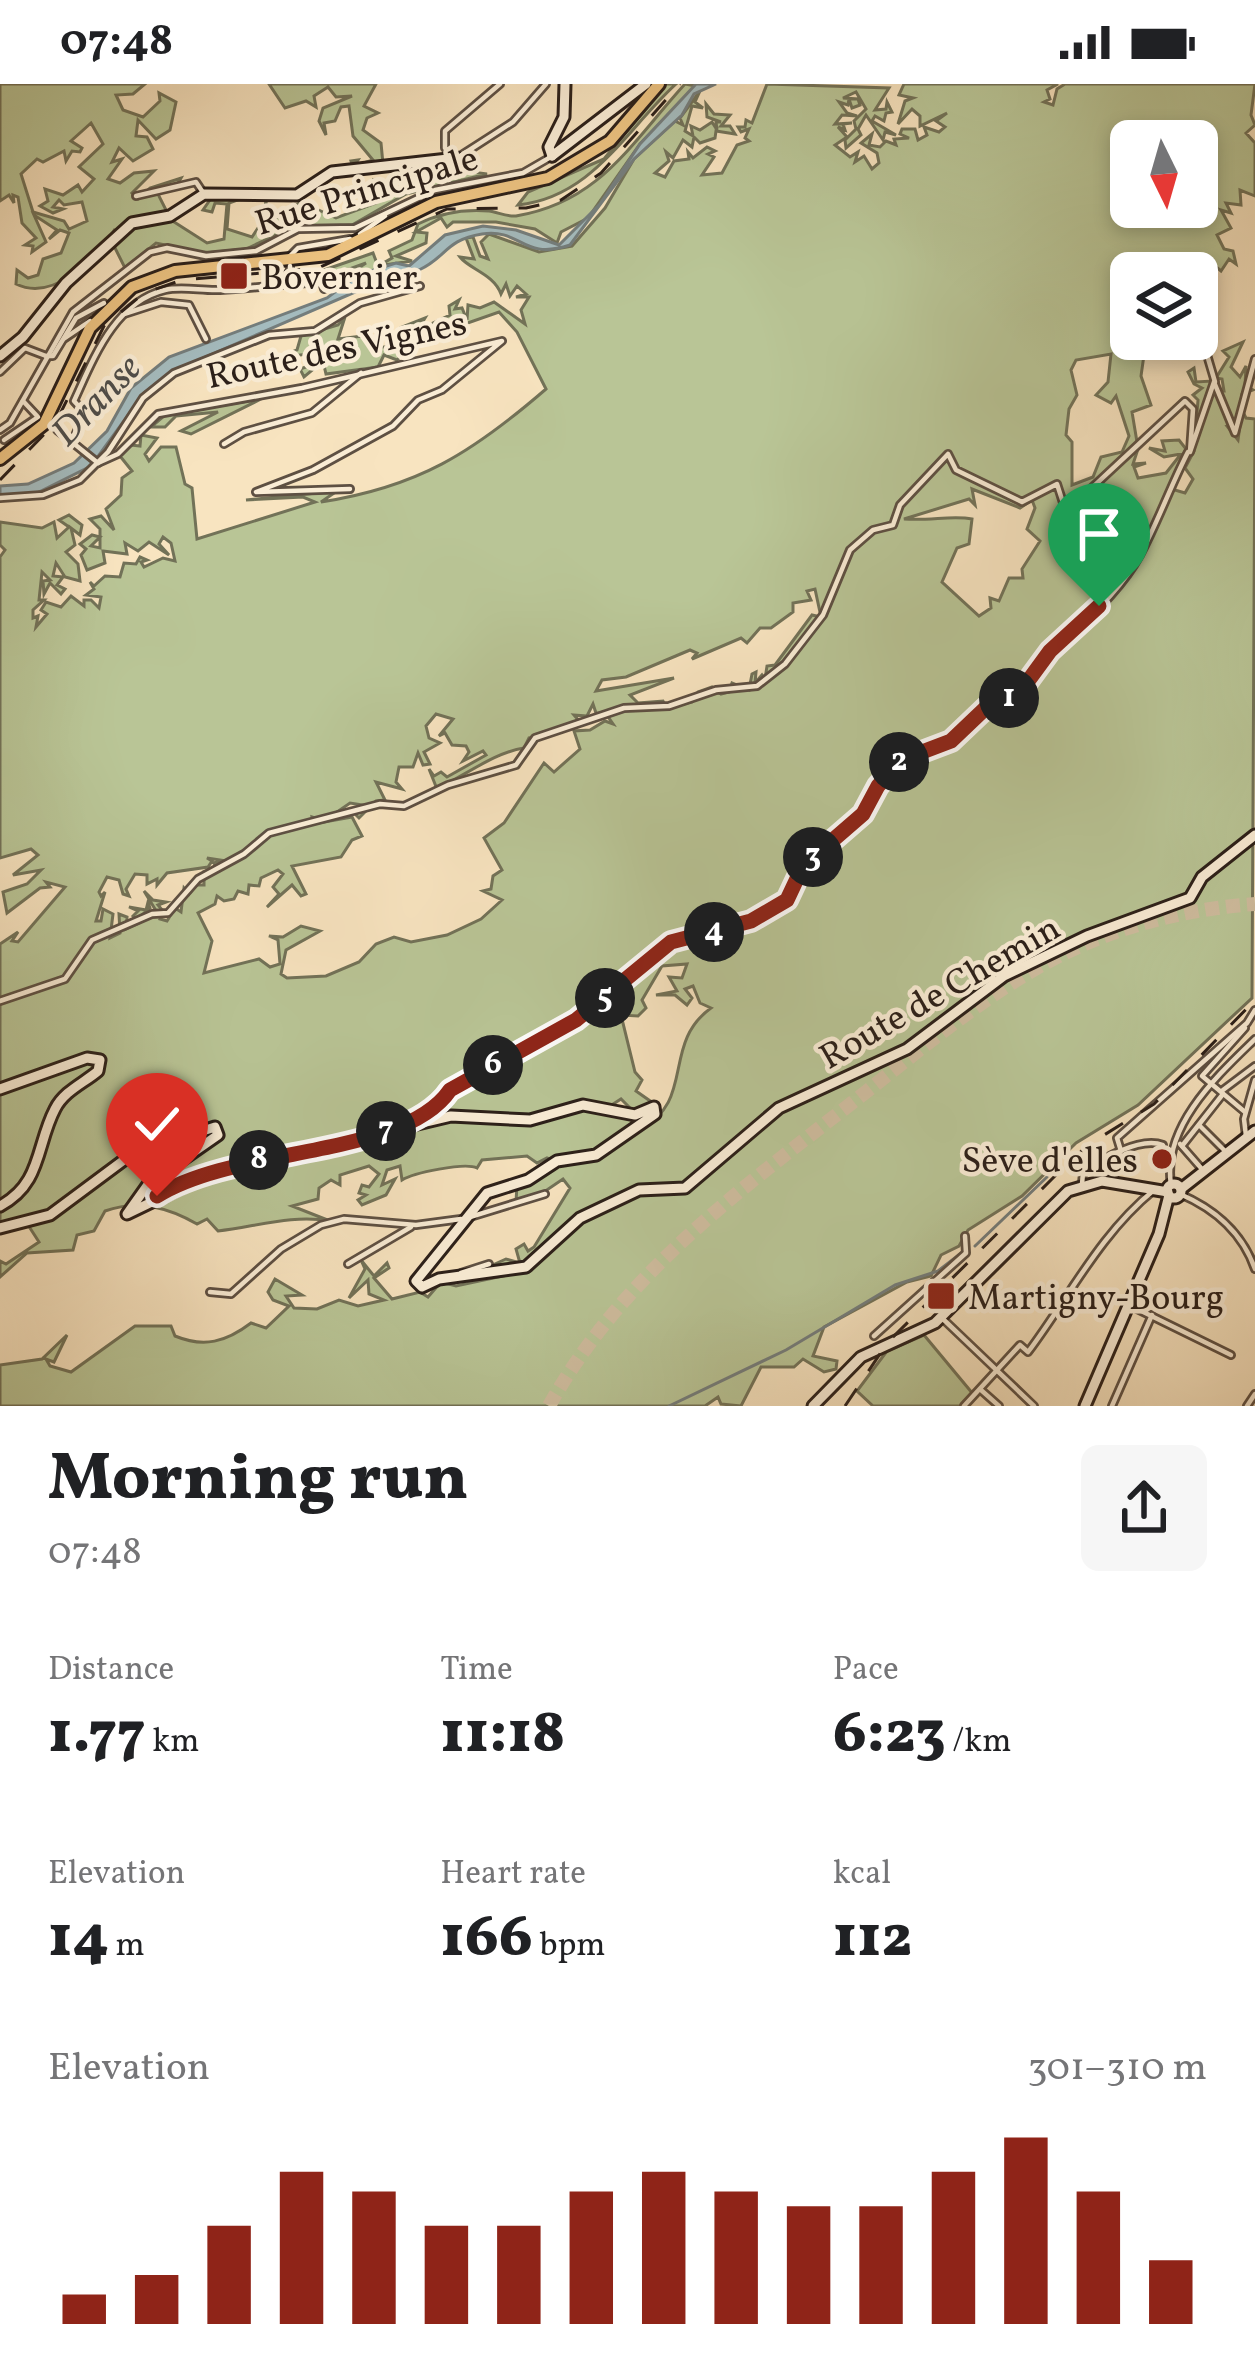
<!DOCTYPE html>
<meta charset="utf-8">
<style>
:root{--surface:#fff;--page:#f6f6f6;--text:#202124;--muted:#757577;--accent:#8f2418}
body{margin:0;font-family:Vollkorn,serif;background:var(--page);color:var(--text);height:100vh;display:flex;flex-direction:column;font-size:45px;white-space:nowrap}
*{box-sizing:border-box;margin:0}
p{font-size:39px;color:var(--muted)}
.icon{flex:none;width:66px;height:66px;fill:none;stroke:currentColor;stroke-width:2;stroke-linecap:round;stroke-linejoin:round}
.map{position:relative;height:1322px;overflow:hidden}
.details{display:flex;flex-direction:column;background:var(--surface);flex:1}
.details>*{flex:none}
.needle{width:78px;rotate:175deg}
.fabs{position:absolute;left:1110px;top:36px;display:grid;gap:24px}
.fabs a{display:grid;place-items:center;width:108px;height:108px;border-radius:18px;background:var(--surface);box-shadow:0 6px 18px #0003;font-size:60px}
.pin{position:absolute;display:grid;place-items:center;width:102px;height:102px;color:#fff;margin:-123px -51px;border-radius:50% 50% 50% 0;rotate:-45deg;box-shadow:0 0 12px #0007}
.pin .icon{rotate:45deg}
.km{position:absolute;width:60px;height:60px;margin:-30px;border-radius:50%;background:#222;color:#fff;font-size:33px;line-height:60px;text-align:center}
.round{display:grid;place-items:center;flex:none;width:126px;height:126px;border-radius:18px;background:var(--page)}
.headline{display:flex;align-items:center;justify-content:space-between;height:204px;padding:0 48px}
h1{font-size:66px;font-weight:800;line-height:90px}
.stats{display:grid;grid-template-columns:repeat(3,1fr);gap:18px;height:204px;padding:12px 48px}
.stats div{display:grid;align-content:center}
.stats b{font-size:60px;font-weight:800}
.stats small{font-size:33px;font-weight:400}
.stats p{font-size:33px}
.chart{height:336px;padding:24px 48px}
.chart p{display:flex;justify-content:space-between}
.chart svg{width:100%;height:216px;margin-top:12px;stroke:var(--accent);stroke-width:6}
.status{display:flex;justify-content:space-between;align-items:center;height:84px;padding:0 60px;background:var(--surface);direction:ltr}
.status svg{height:33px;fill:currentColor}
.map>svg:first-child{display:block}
.green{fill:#b9c596;stroke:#727258;stroke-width:3;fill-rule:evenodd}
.water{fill:#a4bbbe;stroke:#747d7c;stroke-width:3}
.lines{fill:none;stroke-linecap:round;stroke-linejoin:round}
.stream{stroke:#747d7c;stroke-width:3}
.highway-tunnel{stroke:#cfbd9f;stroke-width:14;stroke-dasharray:14 7;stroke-linecap:butt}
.street-casing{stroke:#5e5043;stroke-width:10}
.secondary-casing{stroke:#2b1f19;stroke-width:15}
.primary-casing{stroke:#2b1f19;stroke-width:16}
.street{stroke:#faedd6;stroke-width:4.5}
.secondary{stroke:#faedd6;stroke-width:9}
.primary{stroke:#ecc280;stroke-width:10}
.rail{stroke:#2b1f19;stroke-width:3;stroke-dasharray:21 21;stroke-linecap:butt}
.route-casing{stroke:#fff;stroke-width:24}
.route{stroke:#8f2418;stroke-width:15}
.poi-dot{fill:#8f2418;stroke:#faedd6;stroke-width:4.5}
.labels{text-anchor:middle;stroke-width:9;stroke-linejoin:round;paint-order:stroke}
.street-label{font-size:36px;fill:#2b1f19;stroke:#faedd6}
.poi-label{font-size:36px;fill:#2b1f19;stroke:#faedd6;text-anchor:start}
.water-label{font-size:39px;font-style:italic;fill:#4f4e4b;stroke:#faedd6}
</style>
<div class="status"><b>07:48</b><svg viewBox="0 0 49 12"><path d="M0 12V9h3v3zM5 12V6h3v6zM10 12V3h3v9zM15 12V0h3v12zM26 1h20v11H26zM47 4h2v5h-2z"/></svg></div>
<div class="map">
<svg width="1255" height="1322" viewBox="0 0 1255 1322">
<rect width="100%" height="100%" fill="#f8e4c0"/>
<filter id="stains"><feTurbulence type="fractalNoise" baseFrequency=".00167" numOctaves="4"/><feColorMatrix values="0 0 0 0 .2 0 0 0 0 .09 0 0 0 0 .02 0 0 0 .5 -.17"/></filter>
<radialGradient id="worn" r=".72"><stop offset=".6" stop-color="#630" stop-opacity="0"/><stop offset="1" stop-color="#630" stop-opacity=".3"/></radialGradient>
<g class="green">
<path d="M0,0H145L133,10L116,11L123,26L143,33L160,17L159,9L176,18L170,46L156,55L138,36L136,52L147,53L153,65L133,77L119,64L112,78L122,75L108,95L120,99L134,89L154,87L132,109L138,115L150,104L181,94L176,103L149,111L158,110L171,136L207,159L224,155L227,120L215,119L212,128L203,126L212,113L240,115L229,119L227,145L252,153L264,135L266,115L267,140L301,118L336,134L376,119L374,97L392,111L413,94L468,76L464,87L487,90L406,110L352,141L289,145L246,165L205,169L156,159L125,184L114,162L115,145C96,176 53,218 16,200L17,186L28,194L38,191L43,175L61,169L69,149L60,146L49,155L57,146L34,131L46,158L32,168L33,162L25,161L36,154L22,139L18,113L13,111L14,119L9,111L0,117ZM91,39L103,60L79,83L94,95L82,108L78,101L63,111L45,105L48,117L40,122L53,129L63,125L53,123L59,116L64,121L82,118L87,137L69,145L64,137L33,128L21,90L37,75L43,78L64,67L66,77L72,67L80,68L82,64L71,57Z"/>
<path d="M269,0H376L364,22L378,29L367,34L363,46L381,59L383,80L353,83L351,77L358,76L354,82L373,76L353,52L349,22L341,23L335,37L324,39L326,51L319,37L323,24L352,12L336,13L328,3L314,12L316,23L306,17L285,24Z"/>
<path d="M665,0H676C624,48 592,113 518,121L528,108L604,75Z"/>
<path d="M685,0L696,2L640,60L588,134L561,148L557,159L535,145L496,138H453L447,143L441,134L416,148L427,149L426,159L396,172L412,177L384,181L337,204L334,200L366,179L322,195H298L373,169L378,182L392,174L389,167L412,156L418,140C440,129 465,125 489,127C497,128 508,133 516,132C600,118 631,59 685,0Z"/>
<path d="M767,0L889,4L875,26L886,25L887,18L892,28L886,29L884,37L875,32L872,37L896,51L885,48L883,56L866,31L858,45L861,51L846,64L845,56L856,45L854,37L866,25L856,8L843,14L858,15L860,21L852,24L849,15L848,21L839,18L847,29L857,32L842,31L835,40L852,39L843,40L845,46L838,43L847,53L835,61L850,73L858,68L855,78L864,72L872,85L879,79L877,69L861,59L872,50L869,61L880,63L886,57L896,61L894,55L909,54L900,50L902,45H915L918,56L927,51L924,43L939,48L945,43L936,37L947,29L920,42V32L912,25L898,40L905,17L913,14L899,11L904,0H1058L1047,6L1050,15L1044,18L1053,21L1057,5L1065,0H1255L1251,31L1255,41L1246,49L1255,59V112L1240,106L1241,121L1226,119L1231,129L1221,126L1231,144L1217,151L1224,165L1233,167L1236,180L1229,175L1221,187L1207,175L1216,207L1197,222V189H1131V255L1144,271L1141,292L1151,321L1132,328L1137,358L1128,372L1137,368L1133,380L1146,379L1134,383L1138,394L1166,389L1181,370L1164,373L1149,364L1165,367L1162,357L1179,356L1186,365L1168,404L1185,409L1193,395L1185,384L1194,367L1198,316L1193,311L1202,304L1194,300L1188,288L1194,284L1196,298L1212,297V307H1224L1222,295L1216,294L1229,273L1223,267L1243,258L1231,283L1240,293L1246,282L1245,302L1253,306L1242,310L1238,339L1227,342L1238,356L1242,326L1246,334L1255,335L1252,914L1138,1021L1076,1059L1022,1112L968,1146L959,1162L941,1171L931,1192L907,1198L824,1243L813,1272L837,1277L836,1285L824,1288L803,1275L794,1283H761L741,1322L721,1320L718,1313L705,1322H0V1281L42,1275L67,1251L54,1278L46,1275L50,1282L71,1288L135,1242H171L175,1252C204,1264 226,1258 251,1239L266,1244L289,1222L273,1216L268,1208L275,1195L302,1211L286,1212L294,1224L317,1225L339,1216L358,1222L384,1216L369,1210L368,1196L349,1214L365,1185L361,1176L374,1192L387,1179L389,1184L374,1194L392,1215L420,1208L428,1213L441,1198L456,1202L531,1186L530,1176L523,1181L477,1188L506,1175L520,1179L516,1165L524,1160L528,1167L534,1163L570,1104L563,1095L541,1110L516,1118L517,1101L555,1077L547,1074L537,1079L527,1072L482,1076L477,1084C465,1078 413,1089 402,1096L400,1082L387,1086L382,1101L395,1095L386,1111L362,1121L358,1116L366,1111L359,1109L362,1101L369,1103L379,1090L369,1082L340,1091V1101L331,1096L319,1104L318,1115L292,1122L330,1137C292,1130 255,1143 218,1147L207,1135L197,1140C169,1124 139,1115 105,1127L94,1147L77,1151L73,1166L27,1169L0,1193V1177L6,1180L39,1158L28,1141H0V860L18,848L12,857L18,858L65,803L46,798L50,803L40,804L7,829L3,808L27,800L41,786L13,791L38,771L31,765L0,774V473L5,466L0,461V438L42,444L54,438L57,454L69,443L59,436L69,431L82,441L80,451L71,444L75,461L66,468L78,480L80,497L65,493L56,479L53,492L63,493L57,501L65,505L61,510L50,499L44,510L43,497L50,496L42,488L39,516H44L33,526V534L38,532L36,543L47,530L41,526L46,518L61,523L71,512L84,522V516H91L99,524L101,513L86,511L94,505L90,498L94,502L105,492L120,493L124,479L136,480L140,473L147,476L141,478L144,483L163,474L175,477L171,459L163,453L159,460L169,471L149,458L138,467L125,459L127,470L103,467L105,479L87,486L81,471L86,465L80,460L92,451L100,453L91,462L100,464V445L90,435L101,432L114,446L106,425L121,411L122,394L132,387L120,372L131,361L140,362L141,351L157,354L145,370L149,377L161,363H176L185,400L192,404L197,455L315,418L303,413L246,416L337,407L321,418C418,403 472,369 546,305L517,248L499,228L416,257L397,276L384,271L378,283L326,290L323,277L304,293L300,285L312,281L309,270L280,273L297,266L301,252L338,241L345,233L338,255L371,251V264L398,262L403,255L407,258L419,251L414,243L409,250L402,243L425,234L419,244L431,249L433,239L450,231L449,222L459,216L455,225L462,224L467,236L468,221L480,224L494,218L525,240L521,226L529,213H516L526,210L517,202L510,212L506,200L501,210C494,190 469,185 460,173L474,175L466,154L473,153L480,172L488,175L481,158L489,150L539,168L572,162L605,124L634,75L675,37L683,41L680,34L700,7L695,18L703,24L692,22L685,47L693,52L691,42L700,46L712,38L717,46L716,38H721L707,33L706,20L714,30L730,31L721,42H730L735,50L716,47L715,54L700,59L694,53L692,63L683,56L673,74L666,68L669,77L655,89L665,93L674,77L689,75L688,68L693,74L707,63L715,67L708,70L714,73L702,91L722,89L737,61L749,57L745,54L749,45L741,48L738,43H745L746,36L752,39ZM1131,57H1197V123H1131ZM1111,270L1108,298L1096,311L1111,319L1116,312L1129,352L1122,368L1101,373L1093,393L1072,401V358L1066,351L1069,325L1077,311L1071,286L1076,276ZM972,405L1020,424L1032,416L1035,424L1027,445L1040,457L1022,485L1023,494H1009L999,517L990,514L991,524L979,532L942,498L957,464L969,460L972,435C953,431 930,437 904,435L969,415L975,421ZM815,505L821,533L812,531L775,581L767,582L765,595L762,591L755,599L756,588L752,590L749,606L732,599L729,608L721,610L712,603L698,608L692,618L666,624L663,617L638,619L630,611L674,594L596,607L602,596L626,593L690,566L697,569L692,575L741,554L747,559L760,544H771L793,528V519L811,516L807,507ZM593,620L596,629L606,630L613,640L605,637L590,646L574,647L580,665L554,688L544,679L504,739L484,754L502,786L493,792L491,805L483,807L502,816L481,835L447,851L411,858L394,853L376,860L359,878L326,892L287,894L281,890L286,866L320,847L301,842L283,853L269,852L278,856L280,880L270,883L259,875L204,889L212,857L198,829L215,820L217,812L224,817L234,815L238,807L248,810L249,801L259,802L261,794L278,786L283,790L273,803L279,810L267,823L292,801L301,812L306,810L292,782L341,773L352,756L362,752L352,733L313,740L312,733L324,737L350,719L363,721L355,730L359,734L376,717L385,716L376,698L402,705L396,698L399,683H413L418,669L423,681L430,680L424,668L440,659L429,654L426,642L436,630L453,635L439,652L445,649L452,661L466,662L469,668L463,677L483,667L486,671L447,693L441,688L434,692L429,685L437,705C467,690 496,668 524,664L529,654L552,651L580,638L574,631L587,632ZM207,774L220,776L214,779L218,787L204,788V801H196L189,810L184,804L181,828L175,824L167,837L160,835L163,827L158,821L166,818L153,816L144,807L158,830L142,831L150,824L148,818L146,826L129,823L138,827L133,832L139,839L126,845L127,833L119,830L120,849L110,854L113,830L103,825L101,837H96L105,808L101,812L99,808L107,793L119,796L123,810L129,812L126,805L135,790L147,791V800L157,795V801L167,789L208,783L212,777ZM687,880L682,894L669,893L677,907L656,911H675L687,921L692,914L685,905L693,902L700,919L711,924C661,960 696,1017 640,1045L641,1034L607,1024L621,1015L633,1027L653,1019L636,1007L642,996L635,988L621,931L638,932L646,924L642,916L662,882Z"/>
<path d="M261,315L191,350L181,347L218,328L176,332L165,343H151L165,331Z"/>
<path d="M924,1251L973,1310L961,1322H873L857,1307L887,1267Z"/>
</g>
<path class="water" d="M696,0H716L694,10L682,31L634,75L570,161C521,177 522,144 482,150C445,156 447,173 419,186C411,189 401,189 392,192L180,284L145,308L91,382L37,409L0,411V402L28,400L74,379L107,347L131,304L169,273L327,214L358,191L396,179L409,182L445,151L483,142L516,146L559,161L600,120L640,60Z"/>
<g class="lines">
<g class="stream">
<path d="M975,1162L1047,1093"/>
<path d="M669,1322L786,1266L895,1201L938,1187L960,1170"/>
</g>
<path class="highway-tunnel" d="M549,1322C624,1188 743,1104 862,1011C934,955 1003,895 1087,859C1140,837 1198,824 1255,820"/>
<defs>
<g id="street">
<path d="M500,0L445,47V64L457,74L513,38L546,0"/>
<path d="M136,112L196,98L204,110"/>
<path d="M360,150L385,132"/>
<path d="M289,173L298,164L350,155"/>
<path d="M290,182V185"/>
<path d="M124,230L161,218L189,221L206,255"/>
<path d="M1197,237L1215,298"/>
<path d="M65,254L90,237"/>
<path d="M46,272H53L76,234L104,219"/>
<path d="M0,288L25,264L46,272"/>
<path d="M0,346L10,339L73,228L150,168L167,164L206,172L256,167L298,145L355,144L435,106L523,89L549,74"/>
<path d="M57,346L98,379"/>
<path d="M4,356L38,333L23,317"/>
<path d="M73,356L85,329L74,317C93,276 114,218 165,206C182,202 202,207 220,206C254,204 288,200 322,198L324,205"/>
<path d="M224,360L244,348L312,329L361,289"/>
<path d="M98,379L118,370L158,330L302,304L502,257L442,306L418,316L393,342L313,386L256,408L350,405"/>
<path d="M0,414L43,411L80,396L108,368L143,314L174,289L269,251L315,247L360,219L420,202"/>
<path d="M1066,428L1185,317L1193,325L1190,368L1214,298L1235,349L1255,275"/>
<path d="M0,917L65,895L92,856L152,830L168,829L198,795L244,770L269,749L380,720L404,722L448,701L516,681L535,654L624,624L669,622L716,606L757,602L785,580L823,531L850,466L873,446L893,441L900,421L948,370L956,386L1022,418L1057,400L1066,428"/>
<path d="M1245,944L1202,992L1245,1028"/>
<path d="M1223,1006L1255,982"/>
<path d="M408,1038L436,1024L451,1005L578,934L671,858L747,838L787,816L803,782L865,728L878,702L901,676L947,660L993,617L1017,612C1051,560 1110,526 1140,471C1158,438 1170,403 1188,368"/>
<path d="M1199,1041L1225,1067"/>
<path d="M1246,1052L1244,1035L1255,996"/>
<path d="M1180,1060L1201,1084"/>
<path d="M1182,1062L1223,1010"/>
<path d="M1121,1067L1117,1054L1247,939L1255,926"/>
<path d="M1082,1100L1083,1089C1102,1075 1140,1052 1163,1061"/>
<path d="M1171,1101C1162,1042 1217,992 1255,955"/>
<path d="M1180,1110C1215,1125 1242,1148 1255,1185"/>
<path d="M470,1133L545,1110"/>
<path d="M348,1180L411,1143"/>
<path d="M461,1189L489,1180"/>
<path d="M210,1208L231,1210L281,1165L321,1141L344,1135L416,1141L461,1135"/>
<path d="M1129,1221L1231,1271"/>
<path d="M943,1235L1034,1322"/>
<path d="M874,1252L966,1169L965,1152"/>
<path d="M981,1306L999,1322"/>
<path d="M964,1322L1020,1261L1028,1268C1070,1212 1099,1151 1154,1106"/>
<path d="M1112,1322L1152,1231"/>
<path d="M1247,1322L1255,1310"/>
</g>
<g id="secondary">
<path d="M552,72L646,0"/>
<path d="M552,72L549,63L564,33L565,0"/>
<path d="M0,272L23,253L66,199L132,139L170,132L204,110L297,111L332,88L457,74"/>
<path d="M0,1005L87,974L100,976L98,987C84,999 64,1007 55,1025C36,1061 42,1100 0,1122"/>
<circle cx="1174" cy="1107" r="7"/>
<path d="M1181,1105L1255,1047"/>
<path d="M0,1144L50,1131L132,1070L215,1043L218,1051L149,1099L127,1130L212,1089L451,1032L530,1036L583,1021L635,1031L654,1023L655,1030L596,1071L557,1077L528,1096L487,1109L416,1197L422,1203L439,1195L526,1183L580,1134L639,1106L685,1104L779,1024L907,965L1004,892L1087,852L1190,814L1202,793L1255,751"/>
<path d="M813,1322L861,1273L935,1239L1068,1107L1102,1097L1168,1108"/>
<path d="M1085,1322L1159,1150L1169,1111"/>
</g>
<path id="primary" d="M0,375L44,340L90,244L132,203L175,187L328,171L436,118L548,94L610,57L659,0"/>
</defs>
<use href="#street" class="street-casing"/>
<use href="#secondary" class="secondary-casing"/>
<use href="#primary" class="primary-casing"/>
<use href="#street" class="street"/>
<use href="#secondary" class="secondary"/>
<use href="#primary" class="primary"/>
<g class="rail">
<path d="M0,396L56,338L104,242L144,209L182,196L318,184L447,125L526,124L561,116L601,89L680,0"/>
<path d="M845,1322L888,1258L1057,1090L1088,1061L1154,1020L1255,916"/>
</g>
</g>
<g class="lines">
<defs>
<path id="route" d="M157,1112C236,1062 404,1074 450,1006L576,936L671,858L751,837L787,816L803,782L863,730L878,702L901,676L951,657L993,617L1017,612L1050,567L1099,522"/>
</defs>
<use href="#route" class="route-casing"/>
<use href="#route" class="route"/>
</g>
<g class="poi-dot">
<rect x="219" y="177" width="30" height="30" rx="6"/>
<circle cx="1162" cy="1075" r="12"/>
<rect x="926" y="1197" width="30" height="30" rx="6"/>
</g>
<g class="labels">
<g class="street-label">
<text transform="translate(366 105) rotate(-17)" y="13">Rue Principale</text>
<text transform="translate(336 264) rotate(-12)" y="13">Route des Vignes</text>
<text transform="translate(939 907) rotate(-30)" y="13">Route de Chemin</text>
</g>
<g class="poi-label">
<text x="261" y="205">Bovernier</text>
<text x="1138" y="1088" text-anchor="end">Sève d'elles</text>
<text x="968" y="1225">Martigny-Bourg</text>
</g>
<g class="water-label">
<text transform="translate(95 315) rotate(-46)" y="14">Dranse</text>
</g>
</g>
<rect width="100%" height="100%" filter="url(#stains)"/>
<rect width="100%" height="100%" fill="url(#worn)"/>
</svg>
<div class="fabs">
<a><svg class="needle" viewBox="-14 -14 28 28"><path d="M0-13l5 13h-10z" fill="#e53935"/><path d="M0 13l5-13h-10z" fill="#757577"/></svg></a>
<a><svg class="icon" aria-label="layers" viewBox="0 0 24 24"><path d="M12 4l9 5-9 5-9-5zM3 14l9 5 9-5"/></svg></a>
</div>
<div class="pin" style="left:1099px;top:522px;background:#1e9e55"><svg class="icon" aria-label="arrive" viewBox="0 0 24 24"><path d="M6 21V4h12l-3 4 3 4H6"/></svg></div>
<div class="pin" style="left:157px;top:1112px;background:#d93025"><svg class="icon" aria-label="check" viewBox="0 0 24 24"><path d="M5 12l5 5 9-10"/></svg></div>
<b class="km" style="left:1009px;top:614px">1</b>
<b class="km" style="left:899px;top:678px">2</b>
<b class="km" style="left:813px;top:773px">3</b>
<b class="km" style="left:714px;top:848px">4</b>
<b class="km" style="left:605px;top:914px">5</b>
<b class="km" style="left:493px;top:981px">6</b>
<b class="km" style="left:386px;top:1047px">7</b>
<b class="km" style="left:259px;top:1076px">8</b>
</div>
<section class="details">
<div class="headline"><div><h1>Morning run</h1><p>07:48</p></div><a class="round"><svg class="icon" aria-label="share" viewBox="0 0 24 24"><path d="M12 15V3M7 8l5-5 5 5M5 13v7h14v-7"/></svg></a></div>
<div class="stats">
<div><p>Distance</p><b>1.77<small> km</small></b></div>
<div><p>Time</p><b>11:18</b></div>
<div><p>Pace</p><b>6:23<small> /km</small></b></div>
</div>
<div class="stats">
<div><p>Elevation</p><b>14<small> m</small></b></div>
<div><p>Heart rate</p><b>166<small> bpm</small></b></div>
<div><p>kcal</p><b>112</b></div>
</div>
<div class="chart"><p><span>Elevation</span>301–310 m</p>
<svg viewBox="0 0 160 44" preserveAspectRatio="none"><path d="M5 44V38M15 44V34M25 44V24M35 44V13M45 44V17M55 44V24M65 44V24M75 44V17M85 44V13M95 44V17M105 44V20M115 44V20M125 44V13M135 44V6M145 44V17M155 44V31"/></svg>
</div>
</section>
